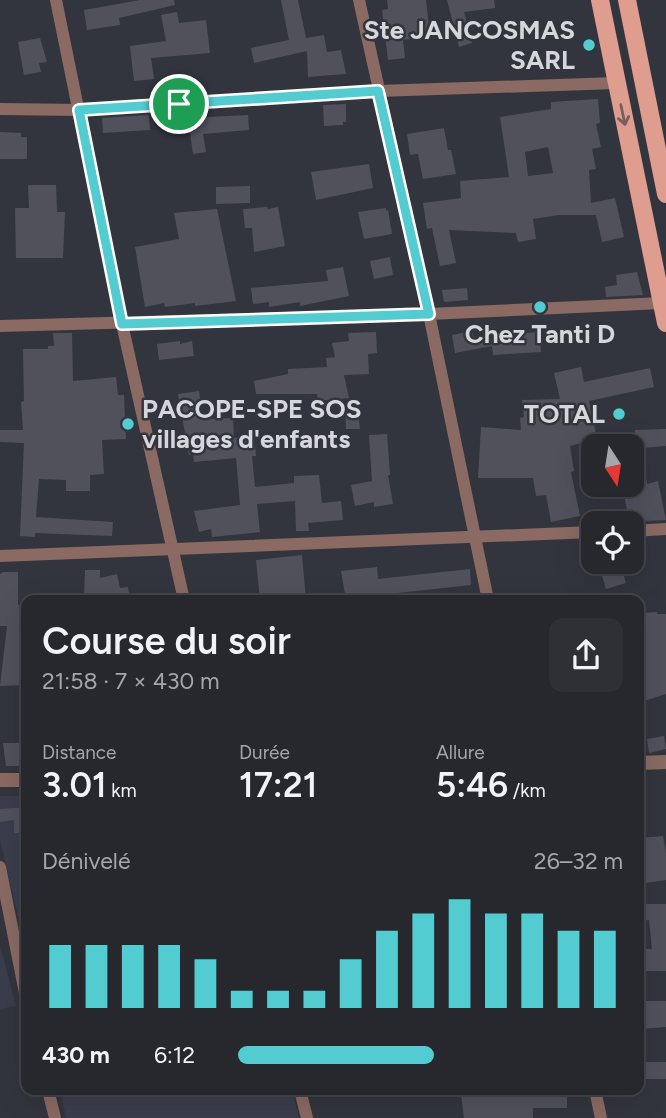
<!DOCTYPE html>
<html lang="fr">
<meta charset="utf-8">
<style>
:root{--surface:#26282e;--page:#2e3036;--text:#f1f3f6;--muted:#a4a6aa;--line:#42444a;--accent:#52ccd0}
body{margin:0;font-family:Figtree,sans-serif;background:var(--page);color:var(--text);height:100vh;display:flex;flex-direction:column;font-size:26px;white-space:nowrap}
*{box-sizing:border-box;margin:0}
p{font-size:23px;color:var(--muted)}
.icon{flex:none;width:38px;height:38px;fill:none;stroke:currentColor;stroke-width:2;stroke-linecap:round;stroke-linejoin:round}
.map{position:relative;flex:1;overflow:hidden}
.sheet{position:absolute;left:21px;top:595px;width:623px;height:500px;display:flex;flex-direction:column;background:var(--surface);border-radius:14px;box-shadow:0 7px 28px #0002,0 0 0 2px var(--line)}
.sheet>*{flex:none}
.needle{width:46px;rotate:168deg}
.tools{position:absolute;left:581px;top:434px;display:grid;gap:14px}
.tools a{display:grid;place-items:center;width:63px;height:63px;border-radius:14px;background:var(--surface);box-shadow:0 7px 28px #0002,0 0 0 2px var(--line);font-size:35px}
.pin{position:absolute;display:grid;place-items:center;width:60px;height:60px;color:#fff;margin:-30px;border:4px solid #fff;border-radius:50%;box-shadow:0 2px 7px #0007}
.round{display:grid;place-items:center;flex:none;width:74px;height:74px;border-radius:14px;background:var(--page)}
.headline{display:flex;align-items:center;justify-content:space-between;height:119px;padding:0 21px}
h1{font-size:38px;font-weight:600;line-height:52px}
.metrics{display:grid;grid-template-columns:repeat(3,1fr);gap:10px;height:119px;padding:7px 21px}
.metrics div{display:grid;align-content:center}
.metrics b{font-size:35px;font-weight:600}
.metrics small{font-size:19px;font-weight:400}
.metrics p{font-size:19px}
.chart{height:196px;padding:14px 21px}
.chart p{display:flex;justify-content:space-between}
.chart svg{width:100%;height:126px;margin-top:7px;stroke:var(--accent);stroke-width:6}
ul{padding:0 21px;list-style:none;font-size:23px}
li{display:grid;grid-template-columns:112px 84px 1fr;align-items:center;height:52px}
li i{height:18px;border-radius:9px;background:var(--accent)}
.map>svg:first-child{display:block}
.built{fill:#3a3d4c}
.building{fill:#50515b;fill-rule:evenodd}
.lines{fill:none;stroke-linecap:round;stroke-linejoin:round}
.minor{stroke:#8a6a63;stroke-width:12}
.tertiary{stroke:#8a6a63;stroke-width:14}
.primary{stroke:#de9d8e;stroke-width:18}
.oneway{stroke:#775f5e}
.route-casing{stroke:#fff;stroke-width:14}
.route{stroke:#52ccd0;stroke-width:9}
.poi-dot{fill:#52ccd0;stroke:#33353e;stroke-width:2.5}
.labels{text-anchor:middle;stroke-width:5;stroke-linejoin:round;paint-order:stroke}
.poi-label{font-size:26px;font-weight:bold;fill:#d5d7dc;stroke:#33353e;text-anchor:end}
</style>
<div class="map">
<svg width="666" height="1118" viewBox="0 0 666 1118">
<rect width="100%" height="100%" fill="#33353e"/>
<g class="built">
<path d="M0,796H26V950L0,840Z"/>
<path d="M0,946L16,1006L0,1009Z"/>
<path d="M60,1090H292L299,1118H66Z"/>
</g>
<g class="building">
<path d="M140,0H174L175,5L119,18L120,25L87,30L84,10Z"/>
<path d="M281,0H298L306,38L324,35L327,52L341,50L346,74L308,77L307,51L254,63L251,48L289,40Z"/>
<path d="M387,0H426L430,36L403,40L405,58L388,60L382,10L388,9Z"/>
<path d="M447,0H494L495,8L464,12L472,43L459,47Z"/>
<path d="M177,12L179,23L206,20L210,53L151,58L154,79L134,81L130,46L166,41L161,15Z"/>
<path d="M40,38L47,62L39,63L41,72L24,75L18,42Z"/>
<path d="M598,99L600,123L596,124L601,147L592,149L596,169L589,170L591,203L615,198L624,237L602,242L596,215H559L533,219L536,239L518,242L516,233L449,230L456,263L440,266L432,228L427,229L423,203L461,198L460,181L509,177L500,117L551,109V102ZM548,147L553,173L528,176L525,152Z"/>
<path d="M346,104V122H343V125L324,126L323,105Z"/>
<path d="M149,115L150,130L103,133L102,118Z"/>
<path d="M248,115L249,130L203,134L206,152L193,154L188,118Z"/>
<path d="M444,128L448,150H451L456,174L423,179L418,154L410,155L407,134Z"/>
<path d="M0,132L21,133V137H27V159H0Z"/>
<path d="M369,164L373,188L316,200L311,172Z"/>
<path d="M28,185H56L57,212H65L63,258H16L15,208H29Z"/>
<path d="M250,186V203L216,204V187Z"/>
<path d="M267,207L268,209L278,207L285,246L254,252L252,228H245L243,209Z"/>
<path d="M386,208V211L388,210L392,234L364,239L358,212Z"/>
<path d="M217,209L236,301L195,306V303L165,307L164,303L145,307L135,247L179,239L174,213Z"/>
<path d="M390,257L393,275L374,279L370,261Z"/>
<path d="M343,267L349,296L300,306V302L269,307V302L253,304L251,288L328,281L326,270Z"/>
<path d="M637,272L643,295L606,297L605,287L617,285L616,275Z"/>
<path d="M467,288L468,300L444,302L442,290Z"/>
<path d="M472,331L473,337L540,332L541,352L493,355L492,346L455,353L452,335Z"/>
<path d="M376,332L377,353L368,354L369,374L344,375L349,398L318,401L317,394H256L254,381L288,374V369L327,367L326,358L335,357L332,343L349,341L348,333Z"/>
<path d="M53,333H72L73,381L116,377L118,395H124L126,439L102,440L104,474L90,475V491H66V480L39,479L36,517L113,522L112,536L35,533V537L20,536L24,443L0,442V430H23L21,402L24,401L23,349H48V346H54Z"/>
<path d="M180,341V344L192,341L194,356L159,360L157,344Z"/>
<path d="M581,367L584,382L650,368L654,387L589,401L597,439L570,446L574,471L571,472L580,516L551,522L546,495L536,496L533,478H478L481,427L521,430L520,418L524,417L522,400L560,399L554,373Z"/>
<path d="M199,391L203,419L233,418L234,438L254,436L256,456H252L255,487L294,483V476L319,475L322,503L341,501L343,520L308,523L309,531H296L295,501L257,504L260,532L212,537L211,529L199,532L194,511L240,505L236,458L194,462L193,454L189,455L178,394Z"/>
<path d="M357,403L360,429H346L345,405Z"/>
<path d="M666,429V446L641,448L647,484L658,481L666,520L598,523V510H627L622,485H632V436L635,435V430Z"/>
<path d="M387,434L390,475H388L393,504L374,507V502L355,506L351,485L372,481L369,435Z"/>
<path d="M302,555L306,600H260L256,560Z"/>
<path d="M609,562H620L626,583L606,589L599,565Z"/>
<path d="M377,567L378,579L470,569L471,585L379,595L380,600H346L341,571Z"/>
<path d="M85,570H100V578L117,574L120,588L128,587L130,600H84Z"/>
<path d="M3,572H18V605H26V685L0,686L7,626H0V574Z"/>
<path d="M657,612V614H666V694L641,702L639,692V613Z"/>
<path d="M664,736L666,749L649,753L647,739Z"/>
<path d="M3,743H26V766H6Z"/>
<path d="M13,808H26V833H14V820L0,822V809Z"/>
<path d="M663,836L666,853V880L639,884V838Z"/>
<path d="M639,904H666V971H639V949H652L649,920L639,921Z"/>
<path d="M639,1001H666V1027L639,1029Z"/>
<rect x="639" y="1062" width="27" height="17"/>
<path d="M567,1091V1108H533V1118H464L461,1094L475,1092Z"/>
</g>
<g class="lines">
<g class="minor">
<path d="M56,0L122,324L184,600"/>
<path d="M359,0L429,314L488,600"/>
<path d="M0,109L79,110L378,91L616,83"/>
<path d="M0,326L429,314L662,303"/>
<path d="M632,531L666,529"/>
<path d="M0,556L593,532"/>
<path d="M0,867L26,998"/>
<path d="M48,1090L55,1118"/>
<path d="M300,1090L307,1118"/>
<path d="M595,1090L601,1118"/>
</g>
<g class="tertiary">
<path d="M639,763L666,762"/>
<path d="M0,780H26"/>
</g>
<g class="primary">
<path d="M600,0L666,323"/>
<path d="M627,0L666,194"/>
</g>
</g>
<defs><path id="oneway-shaft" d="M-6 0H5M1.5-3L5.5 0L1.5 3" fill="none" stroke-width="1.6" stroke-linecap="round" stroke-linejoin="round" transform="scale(1.75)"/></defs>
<use class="oneway" href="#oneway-shaft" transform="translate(623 115) rotate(78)"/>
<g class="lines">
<defs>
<path id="route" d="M378,91L429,314L122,324L79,110Z"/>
</defs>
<use href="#route" class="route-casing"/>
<use href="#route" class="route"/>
</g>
<g class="poi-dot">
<circle cx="589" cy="45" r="7"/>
<circle cx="540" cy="307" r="7"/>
<circle cx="619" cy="414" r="7"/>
<circle cx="128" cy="424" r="7"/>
</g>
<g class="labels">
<g class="poi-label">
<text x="575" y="39">Ste JANCOSMAS<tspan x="575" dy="30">SARL</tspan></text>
<text x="540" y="343" text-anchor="middle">Chez Tanti D</text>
<text x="142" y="418" text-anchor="start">PACOPE-SPE SOS<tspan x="142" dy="30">villages d'enfants</tspan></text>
<text x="605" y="423">TOTAL</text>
</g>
</g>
</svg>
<div class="tools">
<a><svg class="needle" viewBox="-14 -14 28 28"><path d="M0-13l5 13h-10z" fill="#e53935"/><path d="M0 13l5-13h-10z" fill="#a4a6aa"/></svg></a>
<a><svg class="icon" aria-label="locate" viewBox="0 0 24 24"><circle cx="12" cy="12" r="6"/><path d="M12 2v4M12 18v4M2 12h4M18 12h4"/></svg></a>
</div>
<div class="pin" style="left:179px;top:104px;background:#1e9e55"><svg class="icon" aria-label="arrive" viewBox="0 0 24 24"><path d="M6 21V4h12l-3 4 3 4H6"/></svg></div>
<section class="sheet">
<div class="headline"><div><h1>Course du soir</h1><p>21:58 · 7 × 430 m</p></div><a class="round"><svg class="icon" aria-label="share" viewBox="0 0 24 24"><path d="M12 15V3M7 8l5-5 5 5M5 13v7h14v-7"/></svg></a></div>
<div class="metrics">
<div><p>Distance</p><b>3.01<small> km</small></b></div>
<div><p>Durée</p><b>17:21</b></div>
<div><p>Allure</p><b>5:46<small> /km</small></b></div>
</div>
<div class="chart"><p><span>Dénivelé</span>26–32 m</p>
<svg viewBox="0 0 160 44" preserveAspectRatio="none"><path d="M5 44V22M15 44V22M25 44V22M35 44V22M45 44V27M55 44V38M65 44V38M75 44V38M85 44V27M95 44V17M105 44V11M115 44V6M125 44V11M135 44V11M145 44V17M155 44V17"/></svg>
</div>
<ul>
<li><b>430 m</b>6:12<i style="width:51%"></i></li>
</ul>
</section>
</div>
